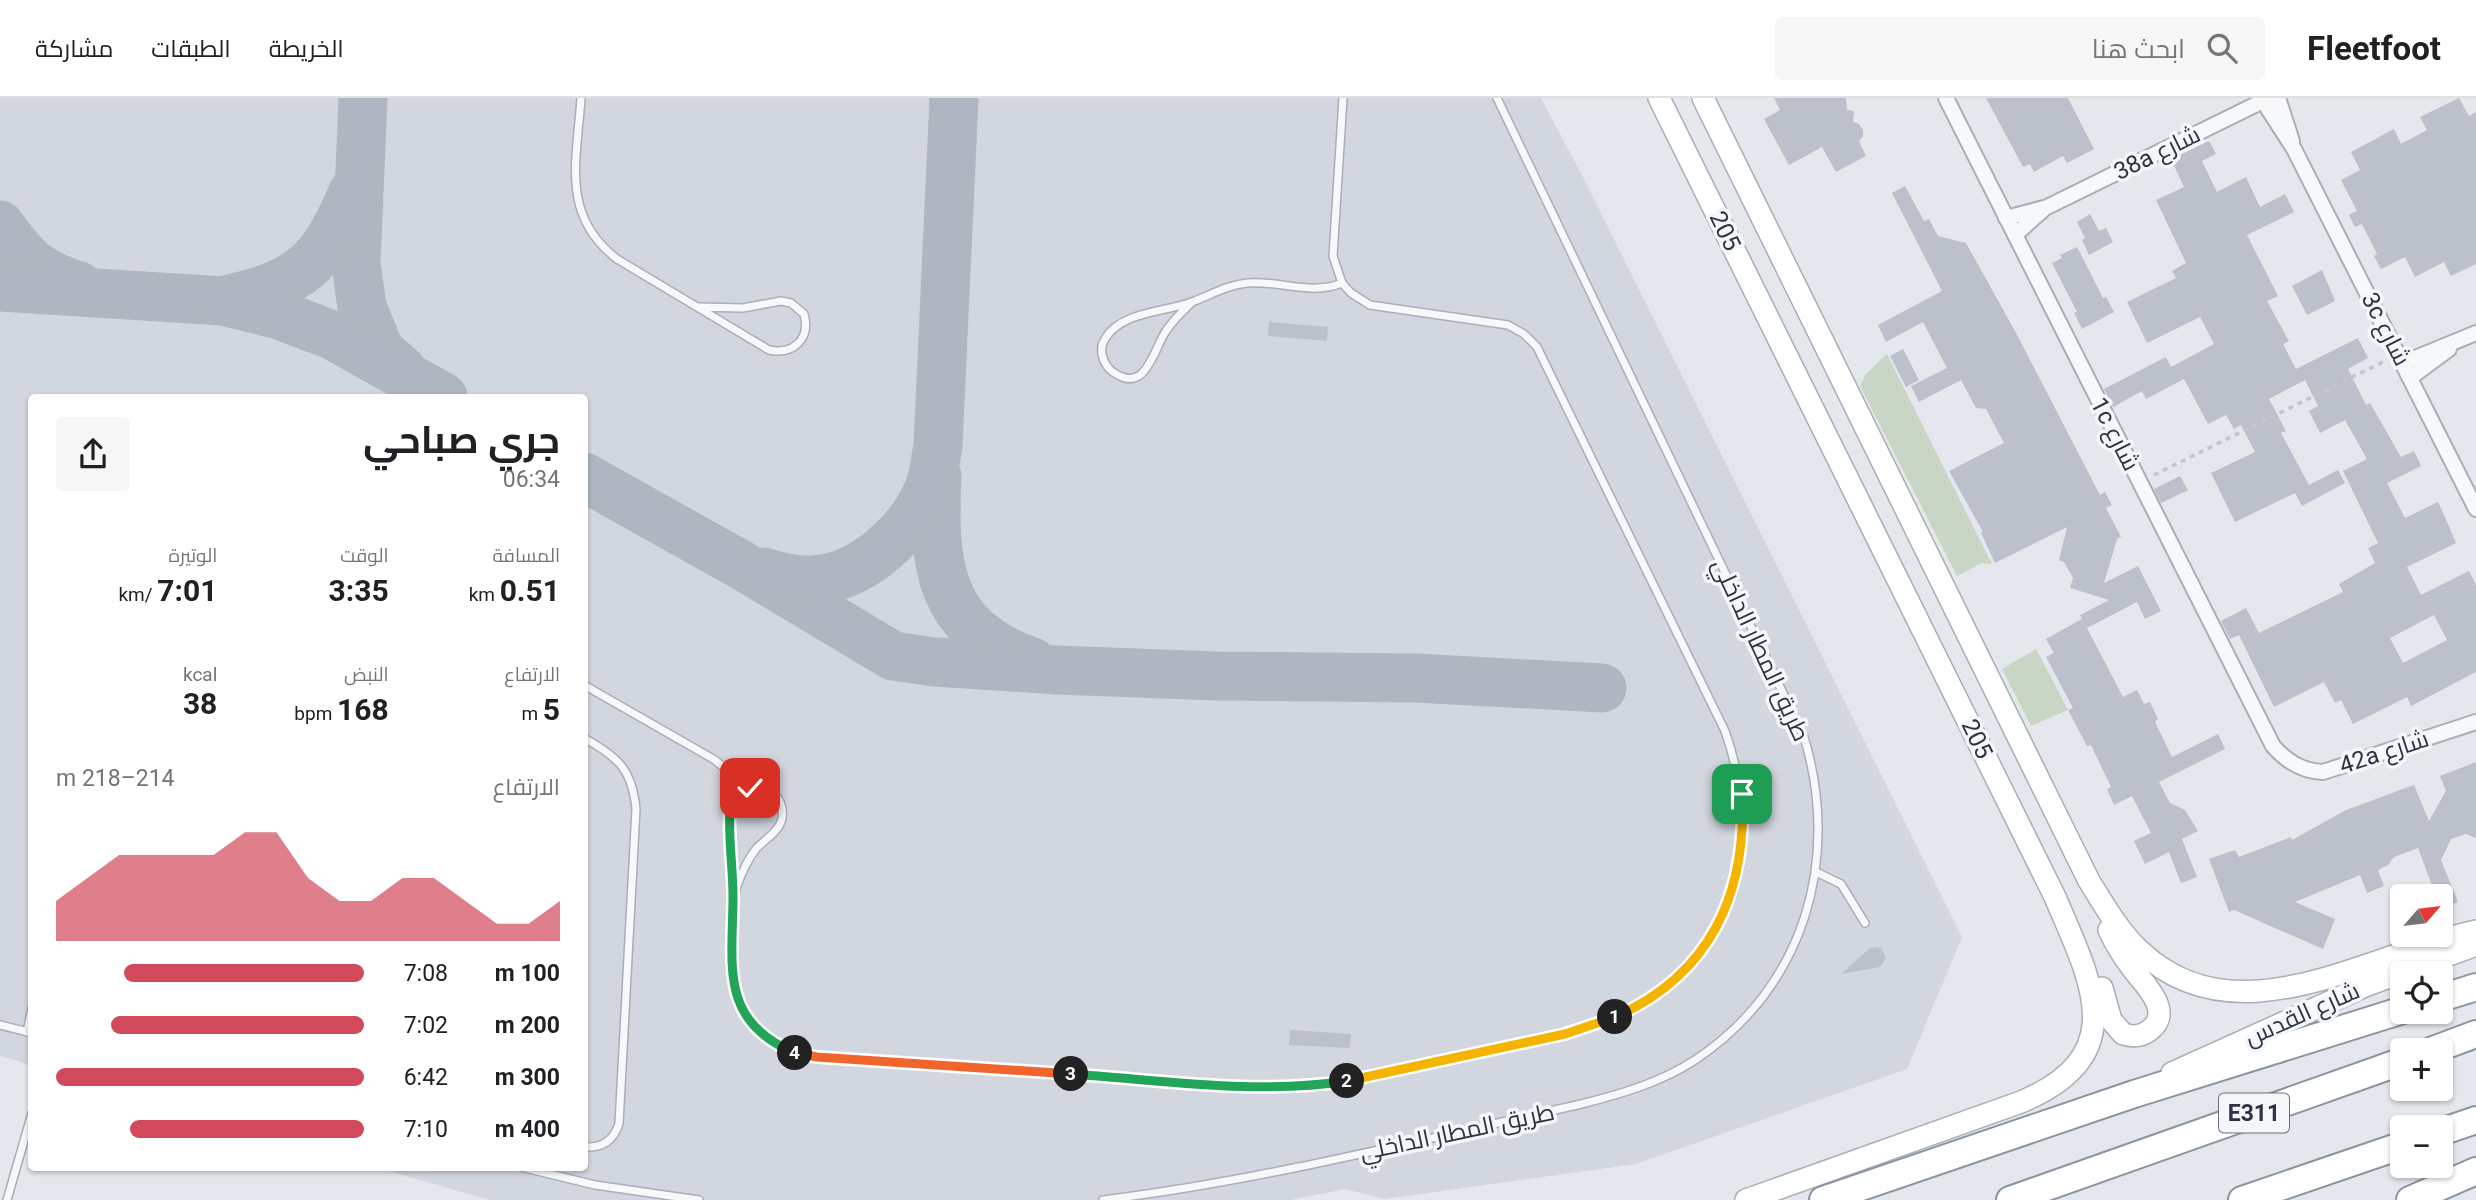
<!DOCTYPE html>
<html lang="ar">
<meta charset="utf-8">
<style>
:root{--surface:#fff;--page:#f6f6f6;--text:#202124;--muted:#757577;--line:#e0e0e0;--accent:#d1495b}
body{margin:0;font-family:Roboto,Cairo,sans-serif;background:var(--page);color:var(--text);direction:rtl;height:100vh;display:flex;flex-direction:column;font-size:26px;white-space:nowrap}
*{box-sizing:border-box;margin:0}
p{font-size:23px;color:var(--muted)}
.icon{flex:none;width:38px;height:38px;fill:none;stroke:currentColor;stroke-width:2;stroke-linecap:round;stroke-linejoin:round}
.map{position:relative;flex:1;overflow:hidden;direction:ltr}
.sheet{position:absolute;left:28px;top:296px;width:560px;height:777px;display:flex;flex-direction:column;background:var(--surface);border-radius:7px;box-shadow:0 2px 5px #0004;direction:rtl}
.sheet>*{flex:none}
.needle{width:46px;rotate:62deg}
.controls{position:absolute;left:2390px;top:786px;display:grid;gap:14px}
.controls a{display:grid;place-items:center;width:63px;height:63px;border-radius:7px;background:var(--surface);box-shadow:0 2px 5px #0004;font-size:35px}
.pin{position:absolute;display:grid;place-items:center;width:60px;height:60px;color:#fff;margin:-30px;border-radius:14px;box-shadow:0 4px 10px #0006}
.km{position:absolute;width:35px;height:35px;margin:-18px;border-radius:50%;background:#222;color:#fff;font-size:19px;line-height:35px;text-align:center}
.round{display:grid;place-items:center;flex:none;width:74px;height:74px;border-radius:7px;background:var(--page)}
.overview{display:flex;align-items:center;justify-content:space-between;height:119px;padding:0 28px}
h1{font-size:38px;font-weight:700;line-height:52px}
.stats{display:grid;grid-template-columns:repeat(3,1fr);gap:10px;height:119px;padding:7px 28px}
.stats div{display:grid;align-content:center}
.stats b{font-size:30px;font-weight:700}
.stats small{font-size:19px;font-weight:400}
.stats p{font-size:19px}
.chart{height:196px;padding:14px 28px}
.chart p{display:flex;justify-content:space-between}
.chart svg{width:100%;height:126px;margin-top:7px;fill:var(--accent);opacity:.7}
ul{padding:0 28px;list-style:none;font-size:23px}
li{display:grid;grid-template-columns:112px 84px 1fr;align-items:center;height:52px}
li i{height:18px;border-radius:9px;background:var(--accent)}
header{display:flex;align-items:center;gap:42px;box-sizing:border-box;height:98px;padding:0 35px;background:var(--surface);border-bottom:2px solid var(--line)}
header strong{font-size:33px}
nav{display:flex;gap:38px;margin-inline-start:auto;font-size:24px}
.search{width:490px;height:63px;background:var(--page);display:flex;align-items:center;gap:18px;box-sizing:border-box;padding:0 24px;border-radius:7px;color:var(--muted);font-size:26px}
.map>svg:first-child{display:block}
.built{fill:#d2d6de}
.green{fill:#c9d6c5}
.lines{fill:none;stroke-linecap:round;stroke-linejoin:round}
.taxiway{stroke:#b0b6c1;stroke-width:49}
.building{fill:#bbc0ca;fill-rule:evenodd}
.lane-casing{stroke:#a9aeb7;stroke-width:10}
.street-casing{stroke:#a9aeb7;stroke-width:18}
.secondary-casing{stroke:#a9aeb7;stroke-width:24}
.highway-casing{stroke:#8b94a3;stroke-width:30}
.path{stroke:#c2c5cb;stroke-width:3.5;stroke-dasharray:5 5;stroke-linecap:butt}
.lane{stroke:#f7f8fa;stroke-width:7}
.street{stroke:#f7f8fa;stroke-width:14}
.secondary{stroke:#fff;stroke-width:21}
.highway{stroke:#fff;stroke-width:26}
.split-1-casing{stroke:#fff;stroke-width:14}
.split-2-casing{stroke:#fff;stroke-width:14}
.split-3-casing{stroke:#fff;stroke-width:14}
.split-4-casing{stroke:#fff;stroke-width:14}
.split-5-casing{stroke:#fff;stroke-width:14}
.split-1{stroke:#f5b400;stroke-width:9}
.split-2{stroke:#f5b400;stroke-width:9}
.split-3{stroke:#22a559;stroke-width:9}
.split-4{stroke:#f0652b;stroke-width:9}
.split-5{stroke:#22a559;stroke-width:9}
.labels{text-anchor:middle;stroke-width:7;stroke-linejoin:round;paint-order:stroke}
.shield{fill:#f4f6f9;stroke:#676e7b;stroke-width:2}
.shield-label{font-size:23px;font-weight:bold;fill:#2b3445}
.street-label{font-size:24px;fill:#2b3445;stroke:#f4f6f9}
</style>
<header>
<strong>Fleetfoot</strong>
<div class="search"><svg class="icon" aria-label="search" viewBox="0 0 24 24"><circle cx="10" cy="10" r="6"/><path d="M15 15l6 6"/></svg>ابحث هنا</div>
<nav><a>الخريطة</a><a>الطبقات</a><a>مشاركة</a></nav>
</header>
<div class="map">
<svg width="2476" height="1102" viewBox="0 0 2476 1102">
<rect width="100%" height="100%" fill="#e4e7ec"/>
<path class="built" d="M0,0H1541L1583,79L1962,839L1907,971L1636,1066L1385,1101L1345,1091L1291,1102H490L374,1069H584V299H32L31,970L22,964L0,958Z"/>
<g class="green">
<path d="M1887,256L1992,466L1982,465L1957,478L1860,288L1866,276Z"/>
<path d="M2036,551L2068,612L2031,628L2002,571Z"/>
</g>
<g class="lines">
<g class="taxiway">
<path d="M363,0L356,166L362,209L380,253L401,271"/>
<path d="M0,127C26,163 37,175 79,188"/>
<path d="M0,189L223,203L279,217L332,237L443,299"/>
<path d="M225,202C302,185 322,167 353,94"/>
<path d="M937,378C933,466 937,531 1032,564"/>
<path d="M584,379L743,468L893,558L935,564L1057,572L1217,578L1416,580L1602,590"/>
<path d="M764,474C786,481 811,485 833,479C872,469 915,428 929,390C934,378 935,362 938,348L954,0"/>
</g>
</g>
<g class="building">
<path d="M1774,0H1846L1847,12L1854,13L1853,24L1859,26L1863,32V38L1859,43L1866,58L1836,74L1822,49L1789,67L1764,21L1780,12Z"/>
<path d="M1986,0H2068L2094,51L2067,65L2063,58L2034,74L2030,66L2023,69Z"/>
<path d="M2459,0L2469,18L2476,14V166L2451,178L2444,164L2415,179L2405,159L2381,171L2374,158L2377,156L2362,126L2355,129L2349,117L2357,113L2341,82L2360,72L2351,54L2394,31L2401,46L2427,32L2420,19Z"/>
<path d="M2209,43L2216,56L2202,63L2217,94L2246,79L2260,109L2285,96L2294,114L2247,137L2278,198L2267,203L2289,243L2283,246L2296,271L2358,240L2368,260L2348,271L2366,307L2370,305L2401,359L2414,353L2421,368L2387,385L2405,420L2438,404L2444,417L2456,445L2407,469L2421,497L2469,473L2476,487V574L2411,608L2407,599L2353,626L2341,602L2335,605L2324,584L2274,609L2239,537L2230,541L2221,523L2246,510L2259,535L2343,494L2339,486L2375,465L2368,450L2378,445L2343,373L2367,361L2345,322L2320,335L2309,313L2318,308L2305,282L2269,301L2286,333L2281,335L2309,387L2338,372L2345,385L2302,408L2295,395L2235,424L2211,375L2255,354L2241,327L2234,331L2226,317L2208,326L2184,281L2146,301L2142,293L2113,309L2104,291L2166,259L2171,269L2214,246L2200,219L2147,245L2127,204L2176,180L2172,173L2186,165L2156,102L2184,89L2171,61ZM2434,517L2447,542L2403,565L2390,540Z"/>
<path d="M1905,88L1924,123L1929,121L1938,138L1966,145L2015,233L2100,397L2105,394L2112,407L2106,410L2121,439L2117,441L2104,485L2138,468L2161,513L2145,521L2137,504L2087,530L2123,599L2137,592L2144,606L2150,604L2158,621L2155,624L2172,659L2218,636L2225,651L2159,684L2170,705L2185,712L2198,733L2182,741L2197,779L2181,785L2169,754L2145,766L2134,743L2151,735L2132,698L2114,707L2107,691L2111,689L2091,647L2087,648L2068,612L2073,610L2046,559L2054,555L2046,541L2082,521L2080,517L2109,502L2070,490L2073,480L2064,464L2059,462L2067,429L1995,465L1981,435L1983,434L1949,373L2004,345L1986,311L1976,310L1961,282L1919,304L1911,288L1947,270L1923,224L1886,244L1878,227L1942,193L1892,95Z"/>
<path d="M2090,116L2099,133L2106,130L2113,144L2089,157L2082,142L2085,140L2077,124Z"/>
<path d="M2077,149L2103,200L2106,199L2114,214L2082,231L2074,215L2077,214L2052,165L2062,160L2060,157Z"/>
<path d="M2322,172L2335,203L2307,217L2292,188Z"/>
<path d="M1269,224L1328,229L1327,243L1268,238Z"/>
<path d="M1903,251L1919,282L1906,289L1890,258Z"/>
<path d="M2180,378L2188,392L2161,405L2154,391Z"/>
<path d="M2476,664V740L2466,736L2451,741L2441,762L2458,804L2441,811V798H2436L2418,750L2394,759L2388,767L2378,772L2384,788L2367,795L2360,777L2295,804L2335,821L2323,851L2234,812L2229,814L2209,761L2235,752L2239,759L2291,739L2292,742L2346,712L2414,687L2429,723L2446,693L2440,678Z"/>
<path d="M1876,849L1881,850L1886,860L1880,869L1841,876L1870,850Z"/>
<path d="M1290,932L1351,936L1350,950L1289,947Z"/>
</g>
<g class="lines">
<defs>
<g id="lane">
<path d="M581,0C577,62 560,117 617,161L769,252C793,257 811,241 804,216L791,205L781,203L743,210L698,209"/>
<path d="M1191,205C1182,214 1173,222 1166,233C1154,250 1146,298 1113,274C1103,267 1098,251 1105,241C1121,213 1166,214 1192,204C1211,197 1227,187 1247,185C1279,182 1311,198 1342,185"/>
<path d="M584,587L715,662L731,676L739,696"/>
<path d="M584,640C618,659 632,671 636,711L619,1026C613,1043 603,1050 584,1049"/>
<path d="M1816,774L1841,786L1865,825"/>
<path d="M733,799C739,782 745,765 756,751C764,742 777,735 781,724C785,711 780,698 768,692C755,686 739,691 732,705C724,724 732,769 733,790C734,815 729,840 730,865C733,917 769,949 817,959L1262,989L1318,987L1347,983L1565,936C1715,895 1776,780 1725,633L1537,249L1524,236L1508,227L1370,207L1351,195L1342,185L1333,158L1343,0"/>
<path d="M0,927L32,935"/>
<path d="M27,934L32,910"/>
<path d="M521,1069L595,1087L699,1102"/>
<path d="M7,1102L32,1015"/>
<path d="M1103,1102C1263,1082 1420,1042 1577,1007C1618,997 1660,985 1695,962C1805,889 1841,761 1804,639L1497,0"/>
</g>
<g id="street">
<path d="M1946,0L2273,648C2287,664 2302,673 2323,674L2476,624"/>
<path d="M2278,0L2292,43"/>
<path d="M2263,3L2294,51L2476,411"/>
<path d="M2006,120L2044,110"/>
<path d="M2015,137L2045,110L2269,0"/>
<path d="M2403,265L2476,235"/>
<path d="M2411,279L2449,251"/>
</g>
<g id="secondary">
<path d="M1659,0L2055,799C2091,884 2133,957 2021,1004L1746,1102"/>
<path d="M1703,0L2089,783C2104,807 2118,832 2139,852C2236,945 2368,856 2476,833"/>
<path d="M2102,890L2111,922L2123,936C2133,939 2141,939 2150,932C2174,913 2144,886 2132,870C2123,858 2115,845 2109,832"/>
<path d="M2172,975L2365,888L2476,847"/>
</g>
<g id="highway">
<path d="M2441,900L2476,889"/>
<path d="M2433,952L2476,936"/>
<path d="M2441,1034L2476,1022"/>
<path d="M1823,1102L2134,996L2403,912"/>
<path d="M2010,1102L2403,963"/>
<path d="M2242,1102L2403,1047"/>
<path d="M2410,1102L2476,1073"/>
</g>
</defs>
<use href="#lane" class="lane-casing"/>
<use href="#street" class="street-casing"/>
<use href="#secondary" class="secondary-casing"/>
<use href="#highway" class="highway-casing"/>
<path class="path" d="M2154,377L2385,263"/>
<use href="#lane" class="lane"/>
<use href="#street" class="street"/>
<use href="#secondary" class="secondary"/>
<use href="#highway" class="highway"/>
</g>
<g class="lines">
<defs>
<path id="split-1" d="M1615,919C1710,877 1747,796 1742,696"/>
<path id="split-2" d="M1347,983L1565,936L1615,919"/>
<path id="split-3" d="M1071,976C1162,982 1256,997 1347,983"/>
<path id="split-4" d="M795,955L817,959L1071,976"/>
<path id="split-5" d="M750,690L733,702L730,712C728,740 733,769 733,798C733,866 718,923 795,955"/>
</defs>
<use href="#split-1" class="split-1-casing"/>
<use href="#split-2" class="split-2-casing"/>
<use href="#split-3" class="split-3-casing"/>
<use href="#split-4" class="split-4-casing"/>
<use href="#split-5" class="split-5-casing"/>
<use href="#split-1" class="split-1"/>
<use href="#split-2" class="split-2"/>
<use href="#split-3" class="split-3"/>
<use href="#split-4" class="split-4"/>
<use href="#split-5" class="split-5"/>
</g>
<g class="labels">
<rect class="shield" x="2219" y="995.5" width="70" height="39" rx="5"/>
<g class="shield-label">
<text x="2254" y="1023">E311</text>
</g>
<g class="street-label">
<text transform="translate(2157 55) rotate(-26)" y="8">38a شارع</text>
<text transform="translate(1725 133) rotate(64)" y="8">205</text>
<text transform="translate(2386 231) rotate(63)" y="8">3c شارع</text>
<text transform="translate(2115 336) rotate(63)" y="8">1c شارع</text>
<text transform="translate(1761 552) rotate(65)" y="8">طريق المطار الداخلي</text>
<text transform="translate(1977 641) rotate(64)" y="8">205</text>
<text transform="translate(2384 654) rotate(-18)" y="8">42a شارع</text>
<text transform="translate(2302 916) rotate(-24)" y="8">شارع القدس</text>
<text transform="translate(1457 1034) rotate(-12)" y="8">طريق المطار الداخلي</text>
</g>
</g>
</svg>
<div class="controls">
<a><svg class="needle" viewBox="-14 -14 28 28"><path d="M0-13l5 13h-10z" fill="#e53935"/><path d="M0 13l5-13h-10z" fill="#757577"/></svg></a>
<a><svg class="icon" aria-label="locate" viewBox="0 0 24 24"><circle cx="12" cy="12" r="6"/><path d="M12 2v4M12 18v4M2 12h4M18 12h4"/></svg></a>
<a>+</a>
<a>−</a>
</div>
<div class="pin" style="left:1742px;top:696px;background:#1e9e55"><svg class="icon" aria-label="arrive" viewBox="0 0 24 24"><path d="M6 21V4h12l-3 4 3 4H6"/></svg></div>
<div class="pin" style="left:750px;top:690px;background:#d93025"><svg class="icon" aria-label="check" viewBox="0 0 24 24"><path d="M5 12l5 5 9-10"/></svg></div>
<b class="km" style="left:1615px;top:919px">1</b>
<b class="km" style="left:1347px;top:983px">2</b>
<b class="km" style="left:1071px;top:976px">3</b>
<b class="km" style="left:795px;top:955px">4</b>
<section class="sheet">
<div class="overview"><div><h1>جري صباحي</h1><p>06:34</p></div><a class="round"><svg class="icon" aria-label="share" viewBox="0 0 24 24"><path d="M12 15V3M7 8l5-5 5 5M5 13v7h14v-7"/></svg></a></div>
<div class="stats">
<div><p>المسافة</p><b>0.51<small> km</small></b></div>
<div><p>الوقت</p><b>3:35</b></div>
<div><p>الوتيرة</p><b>7:01<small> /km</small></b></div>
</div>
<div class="stats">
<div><p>الارتفاع</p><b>5<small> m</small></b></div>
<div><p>النبض</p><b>168<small> bpm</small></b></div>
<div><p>kcal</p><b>38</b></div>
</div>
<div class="chart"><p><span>الارتفاع</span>214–218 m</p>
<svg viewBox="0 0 160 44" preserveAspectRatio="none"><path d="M0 44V30L10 22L20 14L30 14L40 14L50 14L60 6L70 6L80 22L90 30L100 30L110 22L120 22L130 30L140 38L150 38L160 30V44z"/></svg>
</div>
<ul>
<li><b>100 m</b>7:08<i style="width:78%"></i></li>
<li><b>200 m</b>7:02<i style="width:82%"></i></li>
<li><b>300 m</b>6:42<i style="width:100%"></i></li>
<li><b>400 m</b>7:10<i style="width:76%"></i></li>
</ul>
</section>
</div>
